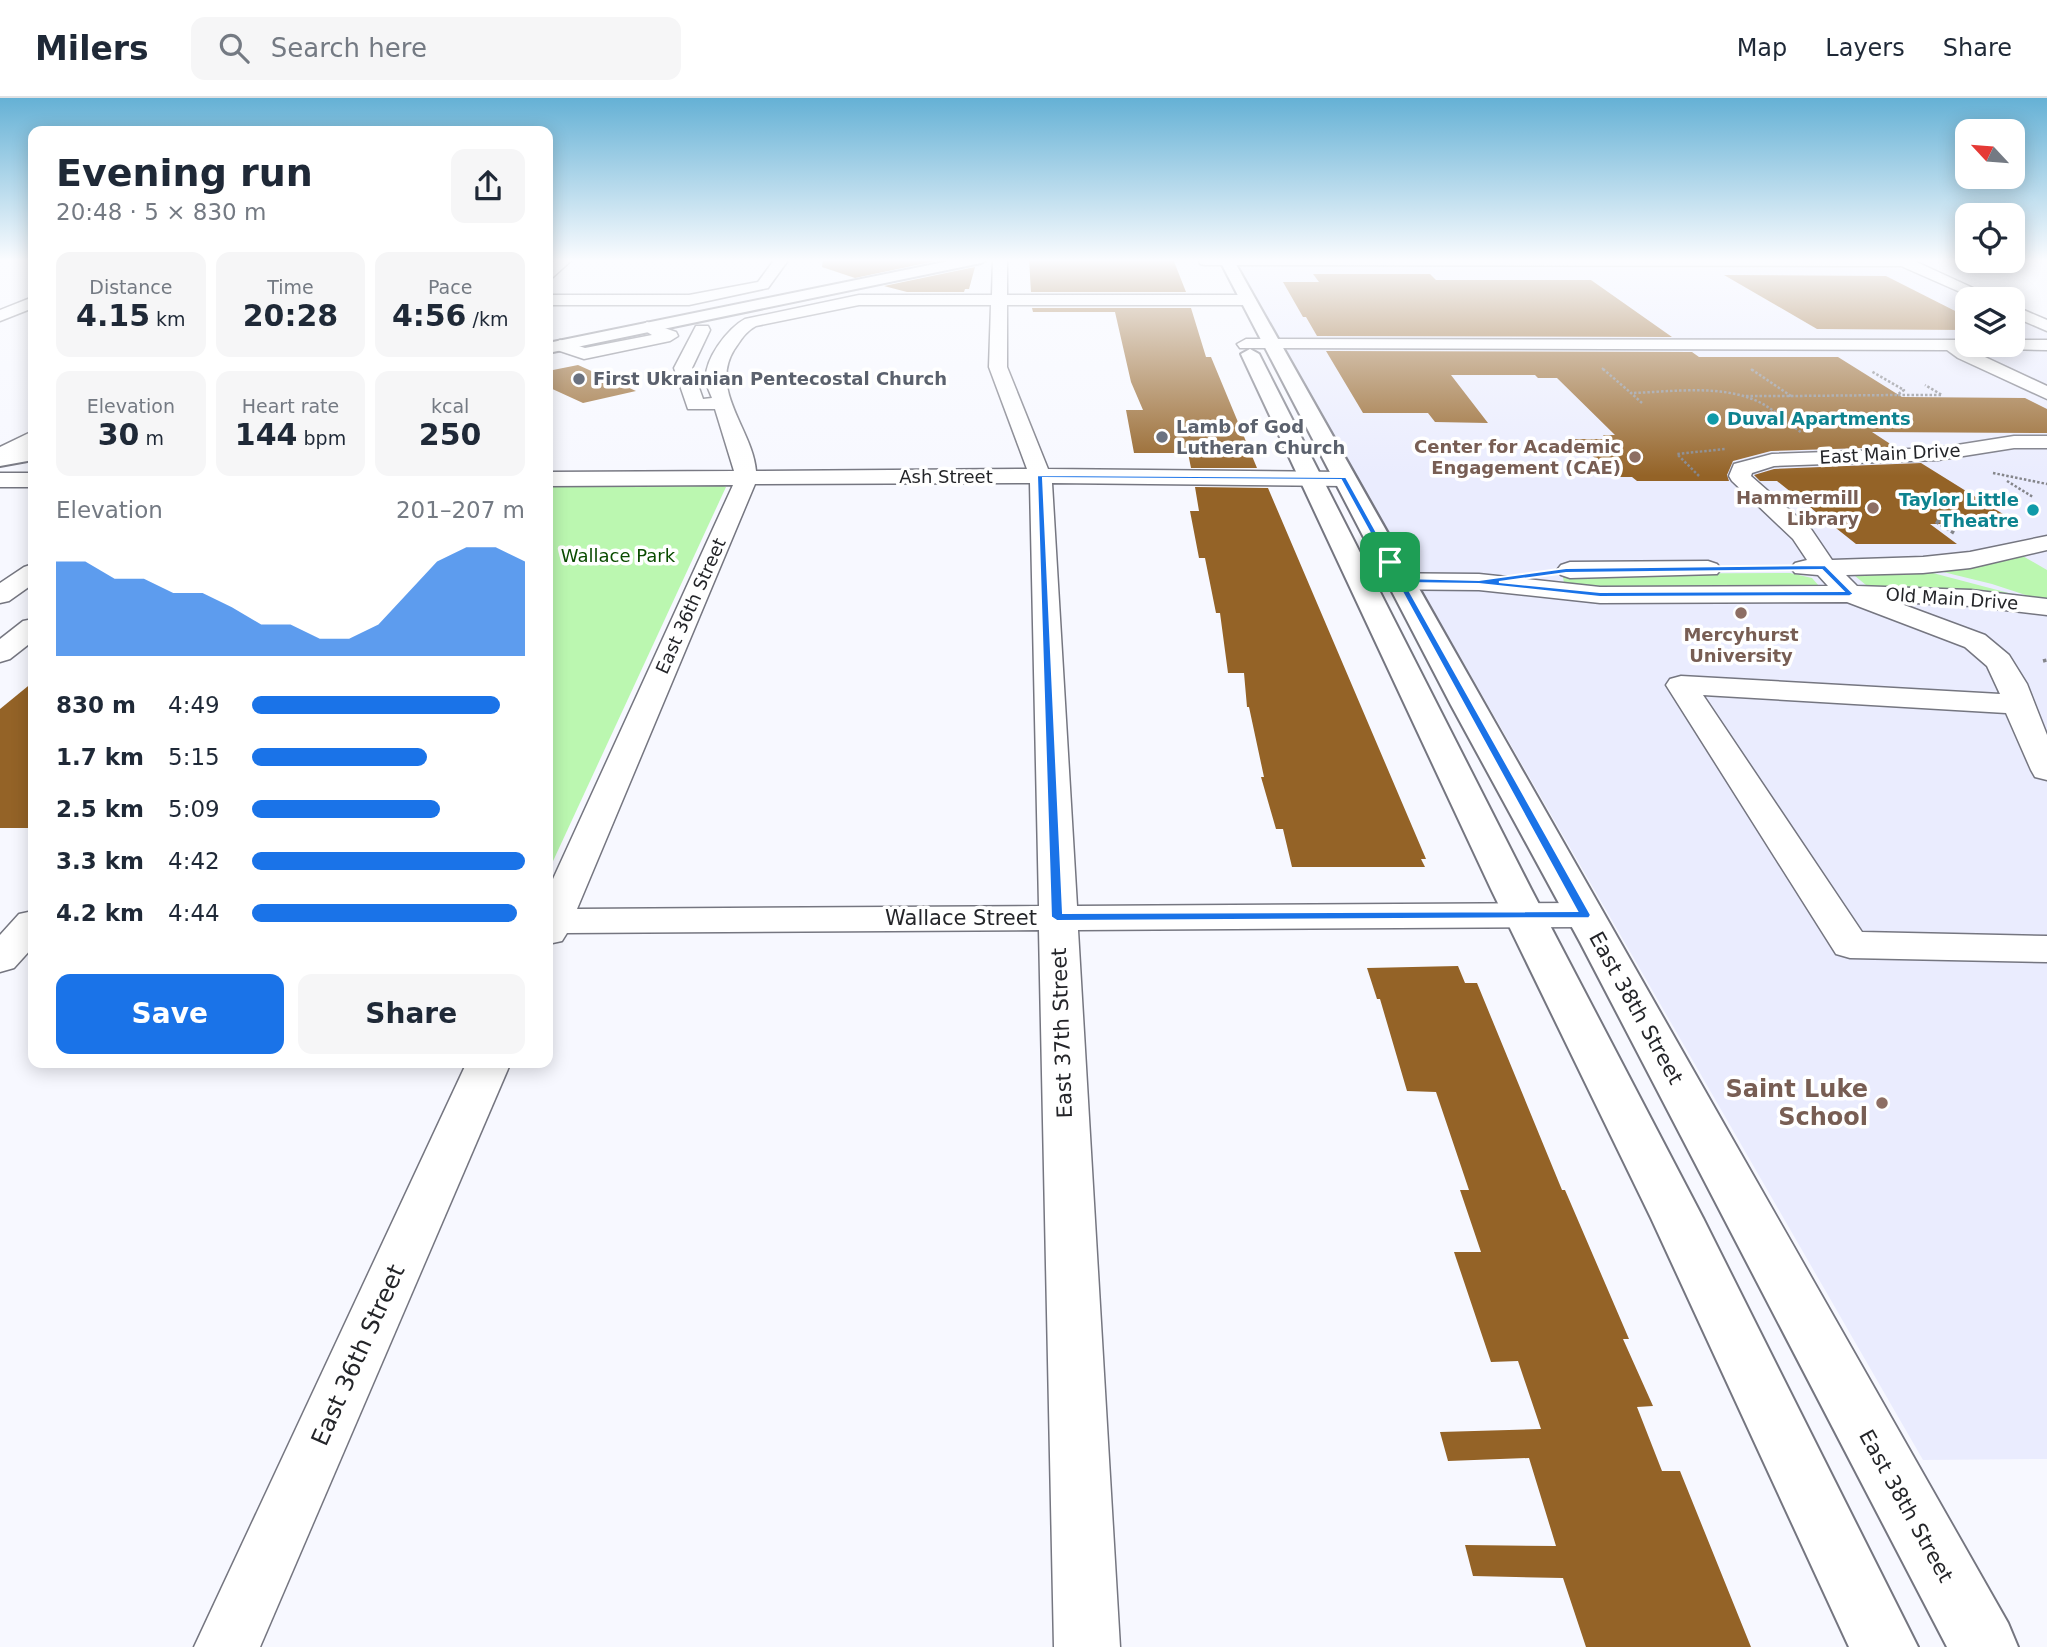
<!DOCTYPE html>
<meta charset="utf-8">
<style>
:root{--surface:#fff;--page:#f6f6f7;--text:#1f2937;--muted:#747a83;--line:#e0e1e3;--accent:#1a73e8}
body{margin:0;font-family:"DejaVu Sans",sans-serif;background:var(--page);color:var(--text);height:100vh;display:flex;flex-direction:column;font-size:26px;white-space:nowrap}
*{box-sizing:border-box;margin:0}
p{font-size:23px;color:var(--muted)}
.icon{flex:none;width:38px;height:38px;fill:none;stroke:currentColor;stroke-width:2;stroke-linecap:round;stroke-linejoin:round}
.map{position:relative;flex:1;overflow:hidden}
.side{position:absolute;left:28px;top:28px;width:525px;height:942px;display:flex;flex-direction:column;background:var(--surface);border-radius:14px;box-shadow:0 4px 18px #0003}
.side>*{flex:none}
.needle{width:46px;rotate:296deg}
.controls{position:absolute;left:1955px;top:21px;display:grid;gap:14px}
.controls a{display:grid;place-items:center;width:70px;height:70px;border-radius:14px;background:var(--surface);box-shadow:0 4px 18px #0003;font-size:35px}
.pin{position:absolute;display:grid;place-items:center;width:60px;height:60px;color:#fff;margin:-30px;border-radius:14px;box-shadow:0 4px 10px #0006}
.round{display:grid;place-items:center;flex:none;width:74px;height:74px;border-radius:14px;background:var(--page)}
.head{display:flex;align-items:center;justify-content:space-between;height:119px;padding:0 28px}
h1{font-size:38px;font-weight:700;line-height:52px}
.stats{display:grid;grid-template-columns:repeat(3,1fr);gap:10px;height:119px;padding:7px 28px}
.stats div{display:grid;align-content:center;border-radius:14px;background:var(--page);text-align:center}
.stats b{font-size:30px;font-weight:700}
.stats small{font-size:19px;font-weight:400}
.stats p{font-size:19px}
.chart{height:196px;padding:14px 28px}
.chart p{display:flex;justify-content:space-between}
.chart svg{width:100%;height:126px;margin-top:7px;fill:var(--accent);opacity:.7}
.cta{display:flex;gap:14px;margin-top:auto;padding:14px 28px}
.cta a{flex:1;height:80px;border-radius:14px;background:var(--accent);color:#fff;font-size:28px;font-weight:700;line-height:80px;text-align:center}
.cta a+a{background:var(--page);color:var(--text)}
ul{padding:0 28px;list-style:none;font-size:23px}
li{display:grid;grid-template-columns:112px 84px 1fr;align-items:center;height:52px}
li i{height:18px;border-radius:9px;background:var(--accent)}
header{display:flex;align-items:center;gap:42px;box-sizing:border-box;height:98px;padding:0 35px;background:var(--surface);border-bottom:2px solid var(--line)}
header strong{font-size:33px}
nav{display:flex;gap:38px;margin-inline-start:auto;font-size:24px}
.search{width:490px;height:63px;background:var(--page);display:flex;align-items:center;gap:18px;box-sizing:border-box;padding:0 24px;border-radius:14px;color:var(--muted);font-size:26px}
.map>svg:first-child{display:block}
.built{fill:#eaecfe}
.green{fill:#bbf7b0}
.building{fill:#946327}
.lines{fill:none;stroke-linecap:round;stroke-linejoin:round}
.minor-casing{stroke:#757680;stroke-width:3}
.major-casing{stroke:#757680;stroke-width:4}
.path-far2{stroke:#84858a;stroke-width:2;stroke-dasharray:2.5 2;stroke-linecap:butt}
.path-far1{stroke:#84858a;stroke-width:2.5;stroke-dasharray:2.5 2;stroke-linecap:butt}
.path{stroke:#84858a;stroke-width:3.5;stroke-dasharray:3.5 2.5;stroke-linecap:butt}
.minor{fill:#fff;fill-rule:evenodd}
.major{fill:#fff;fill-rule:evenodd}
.route{fill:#1a73e8;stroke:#fff;stroke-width:2;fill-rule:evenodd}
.worship-dot{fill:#6b7280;stroke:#fff;stroke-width:2.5}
.culture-dot{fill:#0f9aa8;stroke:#fff;stroke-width:2.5}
.education-dot{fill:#8d6e63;stroke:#fff;stroke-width:2.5}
.labels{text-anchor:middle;stroke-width:7;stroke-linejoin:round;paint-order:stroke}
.far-worship-label{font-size:18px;font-weight:bold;fill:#5b616d;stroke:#fff;text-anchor:start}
.far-culture-label{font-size:18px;font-weight:bold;fill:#0d838f;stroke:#fff;text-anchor:start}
.far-education-label{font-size:18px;font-weight:bold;fill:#785e54;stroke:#fff;text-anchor:end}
.far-street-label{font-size:18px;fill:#242529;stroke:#fff}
.far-park-label{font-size:18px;fill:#0a4c00;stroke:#fff}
.street-label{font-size:21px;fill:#242529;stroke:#fff}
.near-education-label{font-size:24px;font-weight:bold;fill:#785e54;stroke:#fff;text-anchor:end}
.near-street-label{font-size:24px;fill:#242529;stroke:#fff}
</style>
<header>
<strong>Milers</strong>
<div class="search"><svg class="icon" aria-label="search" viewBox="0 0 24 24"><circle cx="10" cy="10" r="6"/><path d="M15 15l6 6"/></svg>Search here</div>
<nav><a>Map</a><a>Layers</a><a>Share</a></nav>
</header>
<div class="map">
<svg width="2047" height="1549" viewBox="0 0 2047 1549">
<rect width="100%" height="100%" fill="#f7f8ff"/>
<path class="built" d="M1235,161H1885L1976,201H1967V247H2012L2013,217L2047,232V1361L1923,1362L1319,314Z"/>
<g class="green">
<path d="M548,386H717L726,389L548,774Z"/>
<path d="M2021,457L2047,472V504L1992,486L1935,472Z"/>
<path d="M1929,474L2020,498L1877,490L1866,487L1855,478L1861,475Z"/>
<path d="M1790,475L1812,480L1819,488L1813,491L1572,490L1564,485L1563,479L1577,476Z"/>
</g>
<g class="building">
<path d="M823,161H945L855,180L822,169Z"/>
<path d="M1029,161H1173L1186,194H1031Z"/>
<path d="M975,169L969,191H965L964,194H907L884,188Z"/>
<path d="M1313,176H1430L1436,182H1591L1672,239L1317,238L1306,219H1303L1283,184H1319Z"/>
<path d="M1724,177L1886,178L1967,219V232L1817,231Z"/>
<path d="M1032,210H1191L1206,259H1211L1257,370H1191L1188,355H1134L1126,312H1143L1131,284L1115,214H1033Z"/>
<path d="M1326,253L1692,254L1699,259H1838L1902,299L2025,300L2047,311V335L1872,334L1895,349L1771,353L1733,363L1727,377L1729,383H1637L1632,379H1618L1572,341H1607L1603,337H1615L1557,280H1538L1535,277H1451L1488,325L1435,324L1428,315H1363Z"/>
<path d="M578,267L636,293L583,305L548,289V273Z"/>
<path d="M1921,365L2011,421H1950L1959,426H1930L1957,446H1856L1777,383H1760L1754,377L1774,371Z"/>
<path d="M1195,389L1268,390L1426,761H1421L1425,769H1292L1283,731H1276L1261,679H1264L1249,609H1247L1244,575H1228L1220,515H1216L1205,460H1199L1190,413H1199Z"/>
<path d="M33,584V730H0V611Z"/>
<path d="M1458,868L1465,885H1477L1562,1092H1565L1629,1241H1623L1653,1308L1637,1309L1662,1373H1680L1751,1549H1586L1563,1480L1473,1478L1465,1447L1556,1448L1529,1360L1448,1363L1440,1334L1541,1331L1518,1263L1491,1264L1454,1154H1481L1460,1092H1469L1436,994L1407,993L1380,901H1377L1367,870Z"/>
</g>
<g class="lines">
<defs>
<g id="minor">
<path d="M557,161H573L553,179L548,180V169Z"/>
<path d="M775,161H789L768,190L689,207H548V197H689L758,184Z"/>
<path d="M993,161H1007V197H1248L1256,202L1248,207H1007V269L1048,371L1344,374L1352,376L1355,381L1352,386L1344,388L1052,385L1077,808L1585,805L1599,808L1604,817L1599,826L1585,829L1078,832L1120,1549H1054L1039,832L567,835L562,843L548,846V792L733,387L548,388V374L734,373L715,311H688L674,270L696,228H708L710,232L692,270L703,301L712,300C710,295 707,289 706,284C703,262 728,230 745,221L859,197H992ZM859,207H991L989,269L1027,371L756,373C753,332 709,293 734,252C741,242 745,234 756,228ZM1030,385L1039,808L577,811L755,386Z"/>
<path d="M1199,161H1910L1997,201H1976L1901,168L1205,167L1200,166Z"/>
<path d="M33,199V210L0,223V212Z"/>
<path d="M2012,207L2047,222V233L2012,218Z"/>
<path d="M647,224L676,234L678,238L670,243L584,261L554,251L551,247L560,242L585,250L652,237L639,229Z"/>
<path d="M1246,241L1967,242V247H1976L1970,252L2047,288V301L1958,260L1947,252L1240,250L1237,246Z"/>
<path d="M2012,242H2047V252L2006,251L2004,247H2012Z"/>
<path d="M33,333V347L0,364V349Z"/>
<path d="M2014,338H2047V350H2014L1938,362L1774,368L1752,375L1751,378L1811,431L1832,462L1923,459L1970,454L2047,438V452L1970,470L1923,475L1846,477L1857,488L1971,492L2047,501V517L1971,508L1896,504L1985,537L2009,557L2027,586L2047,637V682L2035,679L2031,672L2006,615L1703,597L1862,834L2047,838V864L1850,860L1836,856L1666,587L1670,581L1681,578L2000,596L1987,568L1965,549L1847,504L1600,505L1479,492L1361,491L1352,488L1348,483L1352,478L1361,475L1479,476L1600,489L1828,488L1818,477L1795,475L1791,470L1795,465L1807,462L1793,441L1732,383L1729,378L1734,366L1772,356L1938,350Z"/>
<rect x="0" y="375" width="33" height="14"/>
<path d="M1708,463L1717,466L1721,471L1717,476L1570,480L1561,477L1557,472L1561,467L1570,464Z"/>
<path d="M33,466V486L9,503L0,505V485L24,469Z"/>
<path d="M33,521V543L10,561L0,564V541L23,523Z"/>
<path d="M33,813V849L14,870L0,874V837L19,816Z"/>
<path d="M467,964H511L260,1549H194Z"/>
</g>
<g id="major">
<path d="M959,161H988L981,165L548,255V245Z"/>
<path d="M1219,161H1233C1489,617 1750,1070 2008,1525L2018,1549H1947L1580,844L1451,607Z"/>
<path d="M1250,251L1259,256L1531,791L1703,1120L1918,1549H1849L1651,1120L1491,791L1241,256Z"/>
<path d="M33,348V362L0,368V354Z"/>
</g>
</defs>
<use href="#minor" class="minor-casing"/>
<use href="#major" class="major-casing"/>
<g class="path-far2">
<path d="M1602,270L1605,273"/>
<path d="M1751,271L1753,273"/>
</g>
<g class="path-far1">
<path d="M1603,271L1631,295"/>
<path d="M1898,297H1942L1925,287"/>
<path d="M1746,298H1791L1751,271"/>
<path d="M1791,298L1897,297L1904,292L1871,273"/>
<path d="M1642,305L1631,295C1671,294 1719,286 1757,303C1774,311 1787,324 1802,335"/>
<path d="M1993,375L2047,386"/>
<path d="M1699,378L1677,356L1725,351"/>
<path d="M2007,383L2033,399"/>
</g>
<g class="path">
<path d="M1954,435L1935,423L2008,424"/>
<path d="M2043,563L2047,562"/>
</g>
<use href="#minor" class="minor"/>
<use href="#major" class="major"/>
</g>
<linearGradient id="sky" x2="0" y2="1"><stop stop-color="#65b1d5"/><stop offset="0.43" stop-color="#fbfcff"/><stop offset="1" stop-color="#fbfcff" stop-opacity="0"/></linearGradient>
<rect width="2047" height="378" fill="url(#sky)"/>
<path class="route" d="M1037,377L1346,379L1402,480L1479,482L1566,470L1825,467L1854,496L1850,498L1600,499L1479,486L1405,485L1591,817L1589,820L1057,823L1051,819ZM1043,380L1341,382L1577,813L1063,815ZM1822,472L1843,493L1600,494L1499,484L1566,475Z"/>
<g class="worship-dot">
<circle cx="579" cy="281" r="7"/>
<circle cx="1162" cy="339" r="7"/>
</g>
<g class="culture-dot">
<circle cx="1713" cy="321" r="7"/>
<circle cx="2033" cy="412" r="7"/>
</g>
<g class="education-dot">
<circle cx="1635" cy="359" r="7"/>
<circle cx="1873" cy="410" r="7"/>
<circle cx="1741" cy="515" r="7"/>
<circle cx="1882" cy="1005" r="7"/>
</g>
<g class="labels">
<g class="far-worship-label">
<text x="593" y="287">First Ukrainian Pentecostal Church</text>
<text x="1176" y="335">Lamb of God<tspan x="1176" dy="21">Lutheran Church</tspan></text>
</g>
<g class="far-culture-label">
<text x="1727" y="327">Duval Apartments</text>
<text x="2019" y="408" text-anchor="end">Taylor Little<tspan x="2019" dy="21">Theatre</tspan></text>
</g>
<g class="far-education-label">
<text x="1621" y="355">Center for Academic<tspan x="1621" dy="21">Engagement (CAE)</tspan></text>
<text x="1859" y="406">Hammermill<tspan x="1859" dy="21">Library</tspan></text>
<text x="1741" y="543" text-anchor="middle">Mercyhurst<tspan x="1741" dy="21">University</tspan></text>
</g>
<g class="far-street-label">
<text transform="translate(1890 356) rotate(-3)" y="6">East Main Drive</text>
<text x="946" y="385">Ash Street</text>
<text transform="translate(1952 501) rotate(4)" y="6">Old Main Drive</text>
<text transform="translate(691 508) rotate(-66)" y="6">East 36th Street</text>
</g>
<g class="far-park-label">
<text x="618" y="464">Wallace Park</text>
</g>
<g class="street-label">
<text x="961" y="827">Wallace Street</text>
<text transform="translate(1636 910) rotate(61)" y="7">East 38th Street</text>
<text transform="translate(1062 935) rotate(-92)" y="7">East 37th Street</text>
<text transform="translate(1906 1408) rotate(61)" y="7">East 38th Street</text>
</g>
<g class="near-education-label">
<text x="1868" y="999">Saint Luke<tspan x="1868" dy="28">School</tspan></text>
</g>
<g class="near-street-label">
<text transform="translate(358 1257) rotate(-66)" y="8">East 36th Street</text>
</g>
</g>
</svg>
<div class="controls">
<a><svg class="needle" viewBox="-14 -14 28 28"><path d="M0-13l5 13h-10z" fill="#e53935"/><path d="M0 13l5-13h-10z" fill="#747a83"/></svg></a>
<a><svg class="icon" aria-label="locate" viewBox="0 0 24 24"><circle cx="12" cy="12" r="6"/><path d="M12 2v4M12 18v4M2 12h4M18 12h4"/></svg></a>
<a><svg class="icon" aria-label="layers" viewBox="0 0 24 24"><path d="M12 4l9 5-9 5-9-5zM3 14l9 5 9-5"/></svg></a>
</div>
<div class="pin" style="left:1390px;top:464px;background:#1e9e55"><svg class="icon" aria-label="arrive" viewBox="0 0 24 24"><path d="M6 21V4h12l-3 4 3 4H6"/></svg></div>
<section class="side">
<div class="head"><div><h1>Evening run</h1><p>20:48 · 5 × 830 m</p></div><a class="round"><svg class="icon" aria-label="share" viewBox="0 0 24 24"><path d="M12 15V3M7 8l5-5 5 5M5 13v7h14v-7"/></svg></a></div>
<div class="stats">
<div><p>Distance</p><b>4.15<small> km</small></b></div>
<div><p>Time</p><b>20:28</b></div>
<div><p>Pace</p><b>4:56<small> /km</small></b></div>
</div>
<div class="stats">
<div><p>Elevation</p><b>30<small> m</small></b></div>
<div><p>Heart rate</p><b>144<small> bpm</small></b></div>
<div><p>kcal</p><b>250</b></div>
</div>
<div class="chart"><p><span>Elevation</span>201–207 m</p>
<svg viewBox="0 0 160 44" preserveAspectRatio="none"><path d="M0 44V11L10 11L20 17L30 17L40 22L50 22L60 27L70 33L80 33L90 38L100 38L110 33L120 22L130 11L140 6L150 6L160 11V44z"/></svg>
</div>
<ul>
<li><b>830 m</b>4:49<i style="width:91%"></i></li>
<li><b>1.7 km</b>5:15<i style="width:64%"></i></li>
<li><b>2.5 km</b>5:09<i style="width:69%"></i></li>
<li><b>3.3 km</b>4:42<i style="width:100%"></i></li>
<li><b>4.2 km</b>4:44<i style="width:97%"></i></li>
</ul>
<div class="cta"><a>Save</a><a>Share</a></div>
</section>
</div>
